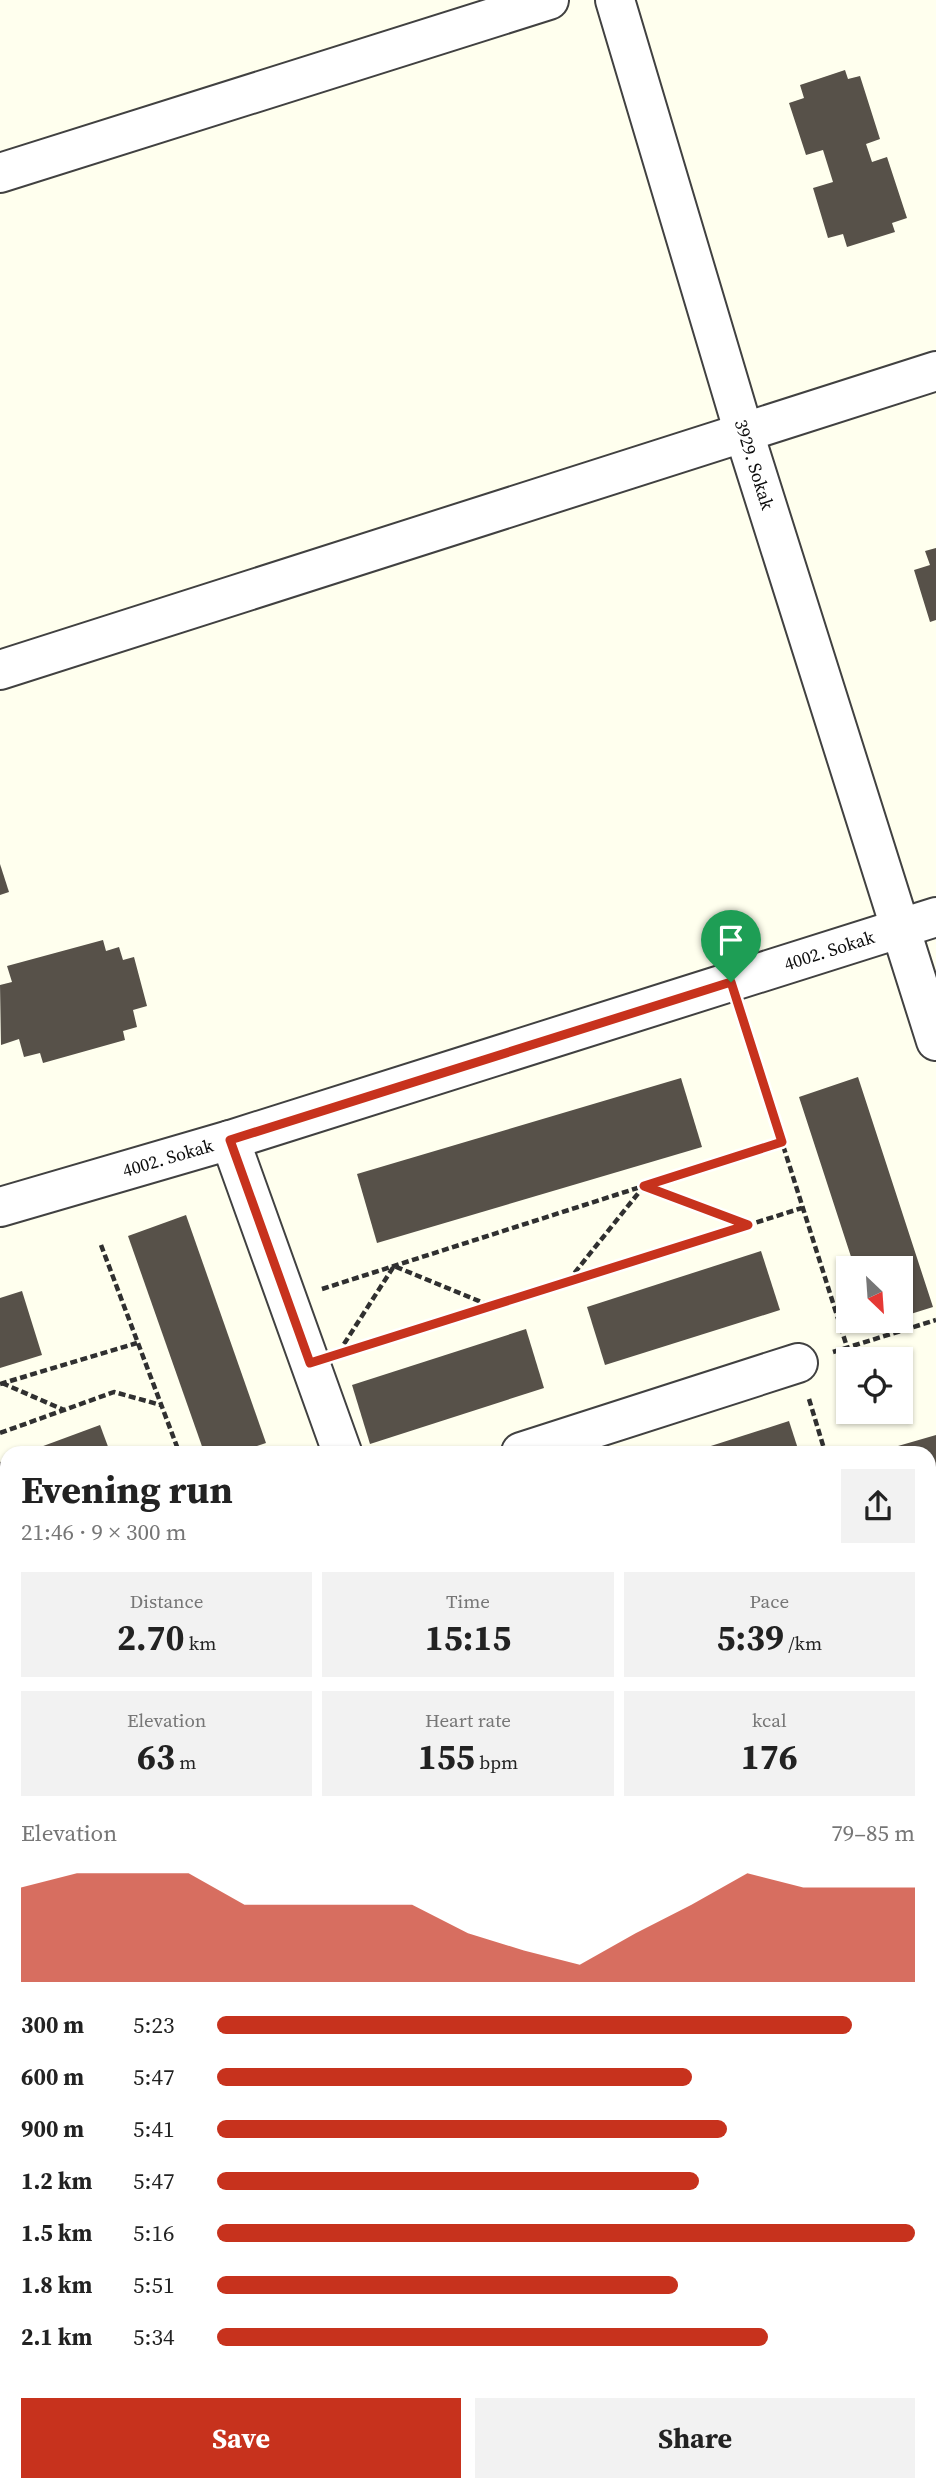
<!DOCTYPE html>
<meta charset="utf-8">
<style>
:root{--surface:#fff;--page:#f2f2f2;--text:#222;--muted:#767676;--accent:#c7321d}
body{margin:0;font-family:"Source Serif 4",serif;background:var(--page);color:var(--text);height:100vh;display:flex;flex-direction:column;font-size:26px;white-space:nowrap}
*{box-sizing:border-box;margin:0}
p{font-size:23px;color:var(--muted)}
.icon{flex:none;width:38px;height:38px;fill:none;stroke:currentColor;stroke-width:2;stroke-linecap:round;stroke-linejoin:round}
.map{position:relative;flex:1;overflow:hidden}
.details{position:absolute;left:0px;top:1446px;width:936px;height:1046px;display:flex;flex-direction:column;background:var(--surface);border-radius:21px 21px 0 0;box-shadow:0 2px 5px #0004}
.details>*{flex:none}
.needle{width:46px;rotate:155deg}
.buttons{position:absolute;left:836px;top:1256px;display:grid;gap:14px}
.buttons a{display:grid;place-items:center;width:77px;height:77px;border-radius:0px;background:var(--surface);box-shadow:0 2px 5px #0004;font-size:35px}
.pin{position:absolute;display:grid;place-items:center;width:60px;height:60px;color:#fff;margin:-72px -30px;border-radius:50% 50% 50% 0;rotate:-45deg;box-shadow:0 0 7px #0007}
.pin .icon{rotate:45deg}
.round{display:grid;place-items:center;flex:none;width:74px;height:74px;border-radius:0px;background:var(--page)}
.headline{display:flex;align-items:center;justify-content:space-between;height:119px;padding:0 21px}
h1{font-size:38px;font-weight:700;line-height:52px}
.figures{display:grid;grid-template-columns:repeat(3,1fr);gap:10px;height:119px;padding:7px 21px}
.figures div{display:grid;align-content:center;border-radius:0px;background:var(--page);text-align:center}
.figures b{font-size:35px;font-weight:700}
.figures small{font-size:19px;font-weight:400}
.figures p{font-size:19px}
.chart{height:196px;padding:14px 21px}
.chart p{display:flex;justify-content:space-between}
.chart svg{width:100%;height:126px;margin-top:7px;fill:var(--accent);opacity:.7}
.button{display:flex;gap:14px;margin-top:auto;padding:14px 21px}
.button a{flex:1;height:80px;border-radius:0px;background:var(--accent);color:#fff;font-size:28px;font-weight:700;line-height:80px;text-align:center}
.button a+a{background:var(--page);color:var(--text)}
ul{padding:0 21px;list-style:none;font-size:23px}
li{display:grid;grid-template-columns:112px 84px 1fr;align-items:center;height:52px}
li i{height:18px;border-radius:9px;background:var(--accent)}
.map>svg:first-child{display:block}
.building{fill:#575149}
.lines{fill:none;stroke-linecap:round;stroke-linejoin:round}
.minor-casing{stroke:#414141;stroke-width:42}
.path{stroke:#303030;stroke-width:4.5;stroke-dasharray:7 3.5;stroke-linecap:butt}
.minor{stroke:#fff;stroke-width:38}
.route-casing{stroke:#fff;stroke-width:14}
.route{stroke:#c7321d;stroke-width:9}
.labels{text-anchor:middle;stroke-width:7;stroke-linejoin:round;paint-order:stroke}
.street-label{font-size:18px;fill:#0e0e0e;stroke:#fff}
</style>
<div class="map">
<svg width="936" height="2492" viewBox="0 0 936 2492">
<rect width="100%" height="100%" fill="#ffe"/>
<g class="building">
<path d="M845,70L848,79L860,76L880,139L866,144L872,162L887,157L907,218L892,223L895,232L847,247L843,234L828,238L813,188L833,182L823,150L806,155L789,103L804,98L800,85Z"/>
<path d="M936,548V620L930,622L914,570L930,565L925,551Z"/>
<path d="M0,864L9,892L0,895Z"/>
<path d="M103,940L106,951L119,947L123,960L134,957L147,1006L133,1010L137,1027L123,1031L125,1040L43,1063L40,1053L24,1057L19,1039L1,1045L0,985L12,982L7,966Z"/>
<path d="M858,1077L933,1307L901,1317V1269H855L799,1097Z"/>
<path d="M681,1078L702,1147L377,1243L357,1174Z"/>
<path d="M186,1215L266,1443L239,1452H204L128,1236Z"/>
<path d="M761,1251L780,1310L605,1365L587,1307Z"/>
<path d="M22,1291L42,1355L0,1368V1298Z"/>
<path d="M526,1329L544,1388L370,1444L352,1385Z"/>
<path d="M789,1421L799,1452H692Z"/>
<path d="M100,1425L110,1452H27Z"/>
<path d="M936,1435V1570L935,1571L929,1550V1452H900L898,1446Z"/>
<path d="M7,1460V1525L0,1528V1462Z"/>
<path d="M929,2225L936,2227V2301L929,2300Z"/>
<path d="M0,2409L7,2410V2485H34L33,2492H0Z"/>
<path d="M237,2485H337L364,2491L235,2492Z"/>
</g>
<g class="lines">
<defs>
<g id="minor">
<path id="s1" d="M615,0L744,433L936,1041"/>
<path d="M0,173L549,0"/>
<path d="M0,670L936,371"/>
<path d="M230,1140L342,1452"/>
<path id="s2" d="M0,1207L230,1140L936,917"/>
<path d="M521,1452L798,1363"/>
<path d="M0,1582L7,1580"/>
<path d="M929,1830L936,1828"/>
<path d="M0,2231L7,2235"/>
<path d="M929,2453L936,2454"/>
<path d="M91,2492L92,2485"/>
</g>
</defs>
<use href="#minor" class="minor-casing"/>
<g class="path">
<path d="M742,1016L847,1347"/>
<path d="M101,1245L179,1452"/>
<path d="M568,1281L644,1186L747,1224"/>
<path d="M322,1289L781,1142"/>
<path d="M344,1344L394,1266L491,1306"/>
<path d="M346,1352L802,1208"/>
<path d="M833,1352L936,1320"/>
<path d="M2,1383L64,1410"/>
<path d="M0,1384L137,1343"/>
<path d="M809,1399L825,1452"/>
<path d="M0,1433L114,1392L161,1405"/>
<path d="M929,1650L936,1672"/>
<path d="M0,1761L7,1751"/>
<path d="M0,1946L7,1951"/>
<path d="M929,2009L936,2007"/>
<path d="M929,2184L936,2185"/>
</g>
<use href="#minor" class="minor"/>
</g>
<g class="lines">
<defs>
<path id="route" d="M731,982L782,1142L644,1186L748,1225L310,1363L230,1140Z"/>
</defs>
<use href="#route" class="route-casing"/>
<use href="#route" class="route"/>
</g>
<g class="labels">
<g class="street-label">
<text dy="6" stroke="none"><textPath href="#s1" startOffset="485">3929. Sokak</textPath></text>
<text dy="6" stroke="none"><textPath href="#s2" startOffset="868">4002. Sokak</textPath></text>
<text dy="6" stroke="none"><textPath href="#s2" startOffset="175">4002. Sokak</textPath></text>
</g>
</g>
</svg>
<div class="buttons">
<a><svg class="needle" viewBox="-14 -14 28 28"><path d="M0-13l5 13h-10z" fill="#e53935"/><path d="M0 13l5-13h-10z" fill="#767676"/></svg></a>
<a><svg class="icon" aria-label="locate" viewBox="0 0 24 24"><circle cx="12" cy="12" r="6"/><path d="M12 2v4M12 18v4M2 12h4M18 12h4"/></svg></a>
</div>
<div class="pin" style="left:731px;top:982px;background:#1e9e55"><svg class="icon" aria-label="arrive" viewBox="0 0 24 24"><path d="M6 21V4h12l-3 4 3 4H6"/></svg></div>
<section class="details">
<div class="headline"><div><h1>Evening run</h1><p>21:46 · 9 × 300 m</p></div><a class="round"><svg class="icon" aria-label="share" viewBox="0 0 24 24"><path d="M12 15V3M7 8l5-5 5 5M5 13v7h14v-7"/></svg></a></div>
<div class="figures">
<div><p>Distance</p><b>2.70<small> km</small></b></div>
<div><p>Time</p><b>15:15</b></div>
<div><p>Pace</p><b>5:39<small> /km</small></b></div>
</div>
<div class="figures">
<div><p>Elevation</p><b>63<small> m</small></b></div>
<div><p>Heart rate</p><b>155<small> bpm</small></b></div>
<div><p>kcal</p><b>176</b></div>
</div>
<div class="chart"><p><span>Elevation</span>79–85 m</p>
<svg viewBox="0 0 160 44" preserveAspectRatio="none"><path d="M0 44V11L10 6L20 6L30 6L40 17L50 17L60 17L70 17L80 27L90 33L100 38L110 27L120 17L130 6L140 11L150 11L160 11V44z"/></svg>
</div>
<ul>
<li><b>300 m</b>5:23<i style="width:91%"></i></li>
<li><b>600 m</b>5:47<i style="width:68%"></i></li>
<li><b>900 m</b>5:41<i style="width:73%"></i></li>
<li><b>1.2 km</b>5:47<i style="width:69%"></i></li>
<li><b>1.5 km</b>5:16<i style="width:100%"></i></li>
<li><b>1.8 km</b>5:51<i style="width:66%"></i></li>
<li><b>2.1 km</b>5:34<i style="width:79%"></i></li>
</ul>
<div class="button"><a>Save</a><a>Share</a></div>
</section>
</div>
